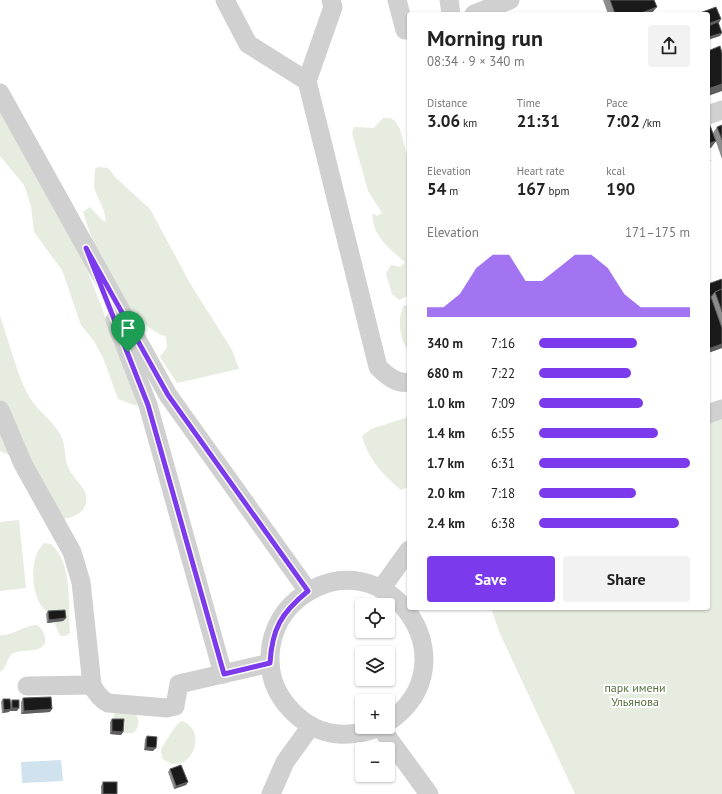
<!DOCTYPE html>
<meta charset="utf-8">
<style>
:root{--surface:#fff;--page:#f2f2f2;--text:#222;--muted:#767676;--accent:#7c3aed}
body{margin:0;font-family:"PT Sans",sans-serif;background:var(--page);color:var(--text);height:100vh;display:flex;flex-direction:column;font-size:15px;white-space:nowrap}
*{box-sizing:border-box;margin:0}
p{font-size:13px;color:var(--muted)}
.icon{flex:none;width:22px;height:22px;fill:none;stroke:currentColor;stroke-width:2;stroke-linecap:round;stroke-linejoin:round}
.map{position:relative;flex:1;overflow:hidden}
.sheet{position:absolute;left:407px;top:12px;width:303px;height:598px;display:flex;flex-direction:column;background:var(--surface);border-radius:4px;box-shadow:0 1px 3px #0004}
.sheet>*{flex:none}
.controls{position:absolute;left:355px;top:598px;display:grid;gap:8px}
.controls a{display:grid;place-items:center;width:40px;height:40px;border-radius:4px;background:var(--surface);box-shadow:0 1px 3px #0004;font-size:20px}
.pin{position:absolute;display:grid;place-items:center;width:34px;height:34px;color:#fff;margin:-41px -17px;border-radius:50% 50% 50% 0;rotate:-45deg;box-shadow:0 0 4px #0007}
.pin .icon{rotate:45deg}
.round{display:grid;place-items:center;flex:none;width:42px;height:42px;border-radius:4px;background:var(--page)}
.headline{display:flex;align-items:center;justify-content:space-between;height:68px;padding:0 20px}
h1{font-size:22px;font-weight:700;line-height:30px}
.stats{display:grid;grid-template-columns:repeat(3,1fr);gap:6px;height:68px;padding:4px 20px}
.stats div{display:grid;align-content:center}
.stats b{font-size:17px;font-weight:700}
.stats small{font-size:11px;font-weight:400}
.stats p{font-size:11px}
.chart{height:112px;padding:8px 20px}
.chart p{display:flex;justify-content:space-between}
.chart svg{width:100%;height:72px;margin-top:4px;fill:var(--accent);opacity:.7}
.action{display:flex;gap:8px;margin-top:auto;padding:8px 20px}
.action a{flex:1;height:46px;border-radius:4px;background:var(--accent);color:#fff;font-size:16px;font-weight:700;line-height:46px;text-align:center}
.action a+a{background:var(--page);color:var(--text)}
ul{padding:0 20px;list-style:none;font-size:13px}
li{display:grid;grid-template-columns:64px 48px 1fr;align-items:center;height:30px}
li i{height:10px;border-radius:5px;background:var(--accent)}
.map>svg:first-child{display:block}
.green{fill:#e6ecdf}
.water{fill:#cfe2ee}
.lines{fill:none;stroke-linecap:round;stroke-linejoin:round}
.minor{stroke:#d0d0d0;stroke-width:19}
.wall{fill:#8c8c8c}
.shaded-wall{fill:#5f5f5f}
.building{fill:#1a1a1a;stroke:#5f5f5f}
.route-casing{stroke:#fff;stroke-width:8}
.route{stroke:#7c3aed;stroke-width:5}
.labels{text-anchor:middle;stroke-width:4;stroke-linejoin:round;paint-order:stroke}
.park-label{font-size:12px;fill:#56703f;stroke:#fff}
</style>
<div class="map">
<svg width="722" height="794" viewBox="0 0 722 794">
<rect width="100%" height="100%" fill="#fff"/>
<g class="green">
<path d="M0,97L73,232L136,398L137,406L118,399L104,360L94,341L81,325L62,270L34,232L31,206L24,185L0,156Z"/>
<path d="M383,118H390L395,121L400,129L409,163V293L407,296L399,300L392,294L386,274L391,265L400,267L405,262C391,250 370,234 373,213L377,216L382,213L368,191L352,133L354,127L374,128Z"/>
<path d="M98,167L108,168L117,179L150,209L191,285L232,350L239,369L177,383L160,357L167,347L166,337C122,319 96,253 83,212L90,207L102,220L106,222L104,211L94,188L95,169Z"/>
<path d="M404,305L409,306V351C399,341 397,317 404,305Z"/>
<path d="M0,316C9,341 15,368 26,391C34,409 51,418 60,434C67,446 63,458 69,469C73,477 81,484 85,492C91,509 76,518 62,519L12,456L0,451Z"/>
<path d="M409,414V487L401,490C383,475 368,459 362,436L371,429L405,418Z"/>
<path d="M722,418V794H575L500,634L491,608H708V423Z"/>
<path d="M19,520L26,588L0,591V522Z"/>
<path d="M44,543L51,544C73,562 68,608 70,633L66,636H61C56,630 56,623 51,617C48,612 42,608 39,602C31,586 30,556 44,543Z"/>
<path d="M37,625C41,628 45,633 45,638C48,655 20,648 12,654C6,659 7,668 0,672V635C13,636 24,625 37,625Z"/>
<path d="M119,711L135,713C140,720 140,727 133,733H124L114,721V714Z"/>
<path d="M182,721C211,731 188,781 162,758L161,749C166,742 175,724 182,721Z"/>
</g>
<path class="water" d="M61,760L63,781L22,783L21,762Z"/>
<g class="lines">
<g class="minor">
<path d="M225,0L248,44L307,81L378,367C386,375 397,385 409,382"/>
<path d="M397,0L405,30"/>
<path d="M449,0L451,14"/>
<path d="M474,14L510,0"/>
<path d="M307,81L333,7L331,0"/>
<path d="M0,93L168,395L308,591"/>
<path d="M708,115L722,110"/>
<path d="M115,320L148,405L223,674"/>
<path d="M0,410L23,464L72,552L81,582L92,685C96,693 100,699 108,703L167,708L175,706L179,684L270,663"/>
<path d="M708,414L722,409"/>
<path d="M381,589L409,550"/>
<path d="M27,686L92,685"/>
<path d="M380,727L429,794"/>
<path d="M381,727C367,732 354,735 339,734C304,732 271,698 270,662C269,638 279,614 298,599C383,532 477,662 388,722"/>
<path d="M271,794L285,762L311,726"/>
</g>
</g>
<g class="wall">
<path d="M603,0H654L652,13L651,14H608Z"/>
<path d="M722,125V159L713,133L717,127Z"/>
<path d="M722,279V348L708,353V284Z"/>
<path d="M48,611L66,618L63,621L47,623L46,614Z"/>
<path d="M23,698L50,712L21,714V702Z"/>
<path d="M3,699L11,703L12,700L17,711H10V710L9,712L2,713L1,702Z"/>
<path d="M112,719L123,732L121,735L110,734V722Z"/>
<path d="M147,736L153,751L144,750L145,739Z"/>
<path d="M170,769L188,782L186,785L174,789L168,772Z"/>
<path d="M103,782L117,794H101V786Z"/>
</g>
<g class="shaded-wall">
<path d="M657,7L652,13L651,14H639Z"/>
<path d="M721,19L719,23L708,27V24Z"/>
<path d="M722,33L720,36L708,40L709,37Z"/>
<path d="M722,84V91L708,96V89Z"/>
<path d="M716,141L711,148L708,149V144Z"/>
<path d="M722,344V348L708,353V349Z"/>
<path d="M66,618L63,621L47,623L49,620Z"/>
<path d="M12,708H19L17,711H10Z"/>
<path d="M11,709L9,712L2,713L4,710Z"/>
<path d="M52,709L50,712L21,714L24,711Z"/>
<path d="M112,731L123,732L121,735L110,734Z"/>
<path d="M146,747L156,748L153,751L144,750Z"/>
<path d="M188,782L186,785L174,789L176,786Z"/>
</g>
<g class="building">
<path d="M610,0H654L657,7L639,14H615Z"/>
<path d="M716,7L721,19L708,24V14H697Z"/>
<path d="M718,22L722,33L709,37L708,34V26Z"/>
<path d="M720,46L722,53V84L708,89V51Z"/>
<path d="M708,123H709L716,141L708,144Z"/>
<path d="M722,125V140L717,127Z"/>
<path d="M708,155L710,161L708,162Z"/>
<path d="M722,279V289L715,292L710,298L708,291V284Z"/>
<path d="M722,289V312L715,292Z"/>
<path d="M711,297L722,328V344L708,349V298Z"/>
<path d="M65,610L66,618L49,620L48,611Z"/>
<path d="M51,697L52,709L24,711L23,698Z"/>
<path d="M3,699H10L11,709L4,710Z"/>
<rect x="12" y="700" width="7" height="8"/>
<path d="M112,719H124L123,732L112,731Z"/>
<path d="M147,736L157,737L156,748L146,747Z"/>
<path d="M181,765L188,782L176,786L170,769Z"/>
<rect x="103" y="782" width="14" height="12"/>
</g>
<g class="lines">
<defs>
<path id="route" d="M86,248L168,395L308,591C281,613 272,629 270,663L224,674L148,405Z"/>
</defs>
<use href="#route" class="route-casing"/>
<use href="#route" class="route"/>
</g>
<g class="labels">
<g class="park-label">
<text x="635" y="692">парк имени<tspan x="635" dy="14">Ульянова</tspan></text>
</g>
</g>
</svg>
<div class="controls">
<a><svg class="icon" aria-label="locate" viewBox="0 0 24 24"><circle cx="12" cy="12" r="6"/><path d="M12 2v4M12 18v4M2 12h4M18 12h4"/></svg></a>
<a><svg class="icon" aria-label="layers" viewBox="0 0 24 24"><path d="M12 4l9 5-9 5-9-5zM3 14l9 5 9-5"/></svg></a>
<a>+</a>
<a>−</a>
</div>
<div class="pin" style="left:128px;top:352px;background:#1e9e55"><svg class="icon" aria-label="arrive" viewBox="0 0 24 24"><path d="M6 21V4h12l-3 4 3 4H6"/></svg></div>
<section class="sheet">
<div class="headline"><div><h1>Morning run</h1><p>08:34 · 9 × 340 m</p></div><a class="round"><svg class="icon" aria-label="share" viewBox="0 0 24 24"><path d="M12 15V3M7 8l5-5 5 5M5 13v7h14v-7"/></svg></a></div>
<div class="stats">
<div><p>Distance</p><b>3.06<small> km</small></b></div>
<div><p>Time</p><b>21:31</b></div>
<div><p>Pace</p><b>7:02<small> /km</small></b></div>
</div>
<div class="stats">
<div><p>Elevation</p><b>54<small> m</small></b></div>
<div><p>Heart rate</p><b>167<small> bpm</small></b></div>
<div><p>kcal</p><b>190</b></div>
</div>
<div class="chart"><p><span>Elevation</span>171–175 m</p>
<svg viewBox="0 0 160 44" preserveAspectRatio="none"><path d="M0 44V38L10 38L20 30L30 14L40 6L50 6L60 22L70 22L80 14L90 6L100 6L110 14L120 30L130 38L140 38L150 38L160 38V44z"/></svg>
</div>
<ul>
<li><b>340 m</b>7:16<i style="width:65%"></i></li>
<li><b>680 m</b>7:22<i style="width:61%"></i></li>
<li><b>1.0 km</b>7:09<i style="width:69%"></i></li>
<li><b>1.4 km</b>6:55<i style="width:79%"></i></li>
<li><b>1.7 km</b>6:31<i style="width:100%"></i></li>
<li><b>2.0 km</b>7:18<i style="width:64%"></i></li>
<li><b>2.4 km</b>6:38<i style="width:93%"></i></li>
</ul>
<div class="action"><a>Save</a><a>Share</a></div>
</section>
</div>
